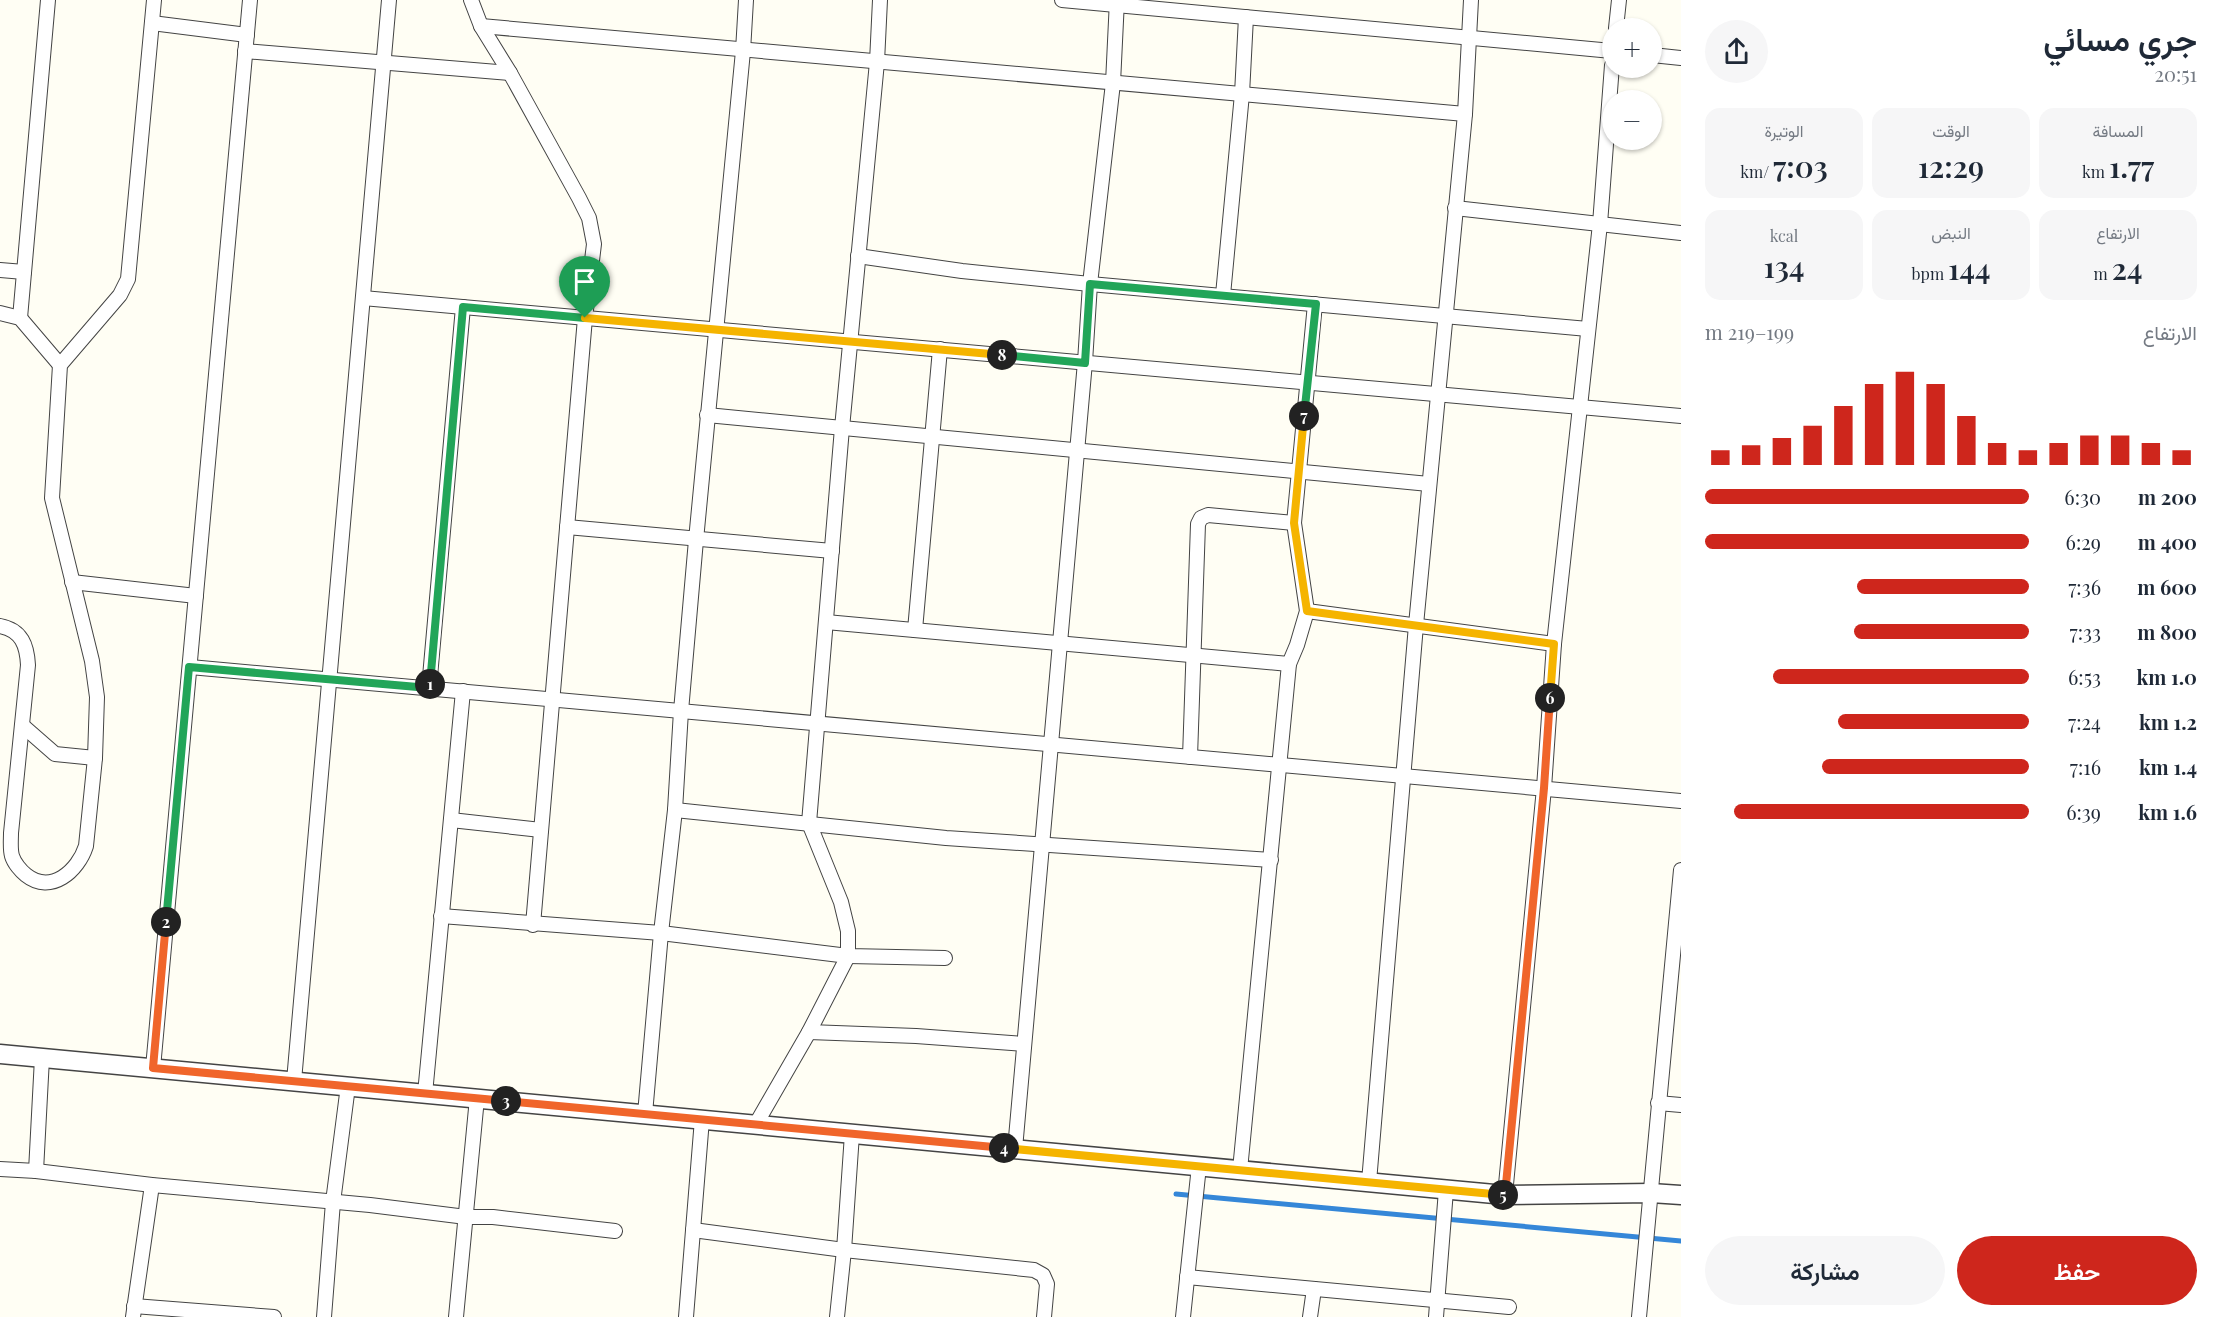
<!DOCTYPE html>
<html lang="ar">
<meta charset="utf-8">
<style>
:root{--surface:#fff;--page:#f6f6f7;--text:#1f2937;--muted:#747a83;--accent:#ce261c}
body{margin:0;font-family:"Playfair Display",Vazirmatn,serif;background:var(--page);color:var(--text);direction:rtl;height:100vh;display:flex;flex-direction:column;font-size:22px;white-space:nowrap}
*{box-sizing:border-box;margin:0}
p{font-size:20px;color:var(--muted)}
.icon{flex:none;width:33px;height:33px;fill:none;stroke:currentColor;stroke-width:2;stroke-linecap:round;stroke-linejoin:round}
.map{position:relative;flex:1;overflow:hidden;direction:ltr}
.drawer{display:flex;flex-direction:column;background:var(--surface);width:540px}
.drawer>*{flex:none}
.controls{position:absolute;left:1602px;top:18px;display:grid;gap:12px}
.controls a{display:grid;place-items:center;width:60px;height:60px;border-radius:50%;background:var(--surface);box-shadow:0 2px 4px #0004;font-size:30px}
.pin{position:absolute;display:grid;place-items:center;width:51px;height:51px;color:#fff;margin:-62px -26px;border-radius:50% 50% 50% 0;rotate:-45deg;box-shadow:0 0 6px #0007}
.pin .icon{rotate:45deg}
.km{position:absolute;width:30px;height:30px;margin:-15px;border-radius:50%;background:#222;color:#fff;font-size:16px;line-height:30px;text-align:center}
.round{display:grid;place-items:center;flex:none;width:63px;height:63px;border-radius:32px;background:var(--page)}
.head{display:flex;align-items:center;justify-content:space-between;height:102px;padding:0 24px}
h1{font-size:33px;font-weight:600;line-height:45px}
.stats{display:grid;grid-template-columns:repeat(3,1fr);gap:9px;height:102px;padding:6px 24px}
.stats div{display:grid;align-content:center;border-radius:15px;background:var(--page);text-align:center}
.stats b{font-size:30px;font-weight:600}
.stats small{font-size:16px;font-weight:400}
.stats p{font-size:16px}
.chart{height:168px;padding:12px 24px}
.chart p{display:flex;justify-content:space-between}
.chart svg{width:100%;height:108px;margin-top:6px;stroke:var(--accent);stroke-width:6}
.cta{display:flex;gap:12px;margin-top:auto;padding:12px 24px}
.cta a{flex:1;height:69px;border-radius:36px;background:var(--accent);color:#fff;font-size:24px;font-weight:600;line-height:69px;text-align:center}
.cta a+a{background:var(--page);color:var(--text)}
ul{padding:0 24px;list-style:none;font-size:20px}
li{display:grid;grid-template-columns:96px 72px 1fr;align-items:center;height:45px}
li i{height:15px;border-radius:8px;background:var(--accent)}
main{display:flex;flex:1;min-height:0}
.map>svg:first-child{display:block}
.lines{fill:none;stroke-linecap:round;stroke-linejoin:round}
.stream{stroke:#3587d8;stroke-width:5}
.minor-casing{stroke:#444;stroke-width:16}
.tertiary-casing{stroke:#444;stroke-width:21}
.minor{stroke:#fff;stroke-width:14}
.tertiary{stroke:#fff;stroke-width:18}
.split-1-casing{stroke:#fff;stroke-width:12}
.split-2-casing{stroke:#fff;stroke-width:12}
.split-3-casing{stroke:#fff;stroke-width:12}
.split-4-casing{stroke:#fff;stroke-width:12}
.split-5-casing{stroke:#fff;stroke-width:12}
.split-6-casing{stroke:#fff;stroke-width:12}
.split-7-casing{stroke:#fff;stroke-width:12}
.split-8-casing{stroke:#fff;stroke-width:12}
.split-9-casing{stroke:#fff;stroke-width:12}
.split-1{stroke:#22a559;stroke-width:8}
.split-2{stroke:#22a559;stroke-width:8}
.split-3{stroke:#f0652b;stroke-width:8}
.split-4{stroke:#f0652b;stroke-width:8}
.split-5{stroke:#f5b400;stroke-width:8}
.split-6{stroke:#f0652b;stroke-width:8}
.split-7{stroke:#f5b400;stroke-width:8}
.split-8{stroke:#22a559;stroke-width:8}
.split-9{stroke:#f5b400;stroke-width:8}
</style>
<main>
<section class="drawer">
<div class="head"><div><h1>جري مسائي</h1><p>20:51</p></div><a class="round"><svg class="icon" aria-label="share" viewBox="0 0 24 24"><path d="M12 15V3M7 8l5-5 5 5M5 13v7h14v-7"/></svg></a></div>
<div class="stats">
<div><p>المسافة</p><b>1.77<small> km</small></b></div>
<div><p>الوقت</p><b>12:29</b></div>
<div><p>الوتيرة</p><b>7:03<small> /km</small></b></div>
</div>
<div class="stats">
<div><p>الارتفاع</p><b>24<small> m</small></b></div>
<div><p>النبض</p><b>144<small> bpm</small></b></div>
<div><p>kcal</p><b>134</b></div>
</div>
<div class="chart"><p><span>الارتفاع</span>199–219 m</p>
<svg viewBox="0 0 160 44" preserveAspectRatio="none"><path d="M5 44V38M15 44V36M25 44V33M35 44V28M45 44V20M55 44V11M65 44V6M75 44V11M85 44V24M95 44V35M105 44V38M115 44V35M125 44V32M135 44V32M145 44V35M155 44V38"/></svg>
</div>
<ul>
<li><b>200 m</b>6:30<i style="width:100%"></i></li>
<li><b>400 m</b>6:29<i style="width:100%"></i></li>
<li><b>600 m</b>7:36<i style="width:53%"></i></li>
<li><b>800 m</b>7:33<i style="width:54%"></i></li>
<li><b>1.0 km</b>6:53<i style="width:79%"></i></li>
<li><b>1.2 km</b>7:24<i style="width:59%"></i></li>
<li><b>1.4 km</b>7:16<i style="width:64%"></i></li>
<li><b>1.6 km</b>6:39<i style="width:91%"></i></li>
</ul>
<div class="cta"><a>حفظ</a><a>مشاركة</a></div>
</section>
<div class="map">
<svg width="1681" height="1317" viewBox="0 0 1681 1317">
<rect width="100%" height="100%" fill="#fffef4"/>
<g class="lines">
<path class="stream" d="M1176,1194L1681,1241"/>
<defs>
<g id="minor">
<path d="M471,0L481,26L510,73L579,198L589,218L594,244L585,318L533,925"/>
<path d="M1062,0L1612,51"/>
<path d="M152,23L247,35"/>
<path d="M481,26L1465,114"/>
<path d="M1616,28L1619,0"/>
<path d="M245,51L510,73"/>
<path d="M1652,55L1681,58"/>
<path d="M1455,208L1681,233"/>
<path d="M858,256L962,271L1090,284L1588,329"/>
<path d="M0,270L24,272"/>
<path d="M1223,295L1242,94L1246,17"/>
<path d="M363,298L1681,416"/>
<path d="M0,313L20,318L60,365"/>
<path d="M20,318L48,0"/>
<path d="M707,415L1429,484"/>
<path d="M567,527L832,551"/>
<path d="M72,582L196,596"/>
<path d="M1307,611L1554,644"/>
<path d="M826,622L1289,664"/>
<path d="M0,626C22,630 27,646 28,665L11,833C11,840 10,849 12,856C14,863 21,871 26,875C51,895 78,871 86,846L95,758L97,697L92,661L52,498L60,365L120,295L128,279L154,0"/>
<path d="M915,630L940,349"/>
<path d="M190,667L1681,801"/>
<path d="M429,688L463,307"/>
<path d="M23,726L55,754L95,758"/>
<path d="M1190,757L1198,524L1201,518L1208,515L1294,523"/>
<path d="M675,810L946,838L1271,860"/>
<path d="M451,820L541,830"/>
<path d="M441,916L661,933L848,956L945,958"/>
<path d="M809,1032L916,1036L1024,1044"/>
<path d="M153,1068L250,0"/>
<path d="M294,1081L389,0"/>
<path d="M425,1094L463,691"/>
<path d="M1658,1103L1681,1105"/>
<path d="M645,1114L661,933L675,810L681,711L696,540L743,51L746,0"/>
<path d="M756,1124L809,1032L848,956V931L841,902L809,823L842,428L877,62L880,0"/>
<path d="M1015,1149L1085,362L1090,284L1113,83L1117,0"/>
<path d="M0,1169L36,1171L152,1185L370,1205L466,1217H493L615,1231"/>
<path d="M1240,1170L1289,664L1297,645L1307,611L1294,523L1315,304"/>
<path d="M36,1171L42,1058"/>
<path d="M1369,1182L1416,625L1465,114L1471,0"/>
<path d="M1505,1195L1544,788L1554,644L1600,224L1612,65"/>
<path d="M693,1230L844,1250L1034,1270L1043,1275L1047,1284L1044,1317"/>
<path d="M1187,1277L1509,1307"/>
<path d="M134,1306L274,1317"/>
<path d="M133,1317L152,1185"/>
<path d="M324,1317L333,1202L348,1086"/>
<path d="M456,1317L477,1098"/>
<path d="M686,1317L702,1119"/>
<path d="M837,1317L844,1250L852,1134"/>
<path d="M1183,1317L1199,1166"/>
<path d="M1310,1317L1314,1289"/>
<path d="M1436,1317L1446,1190"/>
<path d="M1639,1317L1681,870"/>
</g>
<path id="tertiary" d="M0,1054L1505,1195L1651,1193L1681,1195"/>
</defs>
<use href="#minor" class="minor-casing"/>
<use href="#tertiary" class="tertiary-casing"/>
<use href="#minor" class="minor"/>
<use href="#tertiary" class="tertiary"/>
</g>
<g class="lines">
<defs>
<path id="split-1" d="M430,684L463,307L585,318"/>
<path id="split-2" d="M166,922L189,667L429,688L430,684"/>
<path id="split-3" d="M166,922L153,1068L506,1101"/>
<path id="split-4" d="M506,1101L1004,1148"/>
<path id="split-5" d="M1004,1148L1503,1195"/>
<path id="split-6" d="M1503,1195H1505L1544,788L1550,698"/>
<path id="split-7" d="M1304,416L1294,523L1307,611L1554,644L1550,698"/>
<path id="split-8" d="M1002,355L1085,363L1090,284L1316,304L1304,416"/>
<path id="split-9" d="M585,318L1002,355"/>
</defs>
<use href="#split-1" class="split-1-casing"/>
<use href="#split-2" class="split-2-casing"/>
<use href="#split-3" class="split-3-casing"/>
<use href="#split-4" class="split-4-casing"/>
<use href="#split-5" class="split-5-casing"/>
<use href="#split-6" class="split-6-casing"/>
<use href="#split-7" class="split-7-casing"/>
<use href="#split-8" class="split-8-casing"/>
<use href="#split-9" class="split-9-casing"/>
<use href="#split-1" class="split-1"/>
<use href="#split-2" class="split-2"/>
<use href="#split-3" class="split-3"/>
<use href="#split-4" class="split-4"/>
<use href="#split-5" class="split-5"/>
<use href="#split-6" class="split-6"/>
<use href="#split-7" class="split-7"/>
<use href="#split-8" class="split-8"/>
<use href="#split-9" class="split-9"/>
</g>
</svg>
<div class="controls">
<a>+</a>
<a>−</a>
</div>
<div class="pin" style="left:585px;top:318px;background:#1e9e55"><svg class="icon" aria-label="arrive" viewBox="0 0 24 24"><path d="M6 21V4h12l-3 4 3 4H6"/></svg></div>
<b class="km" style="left:430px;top:684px">1</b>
<b class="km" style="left:166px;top:922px">2</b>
<b class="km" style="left:506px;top:1101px">3</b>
<b class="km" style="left:1004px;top:1148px">4</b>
<b class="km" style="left:1503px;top:1195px">5</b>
<b class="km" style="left:1550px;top:698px">6</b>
<b class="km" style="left:1304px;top:416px">7</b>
<b class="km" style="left:1002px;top:355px">8</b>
</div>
</main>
